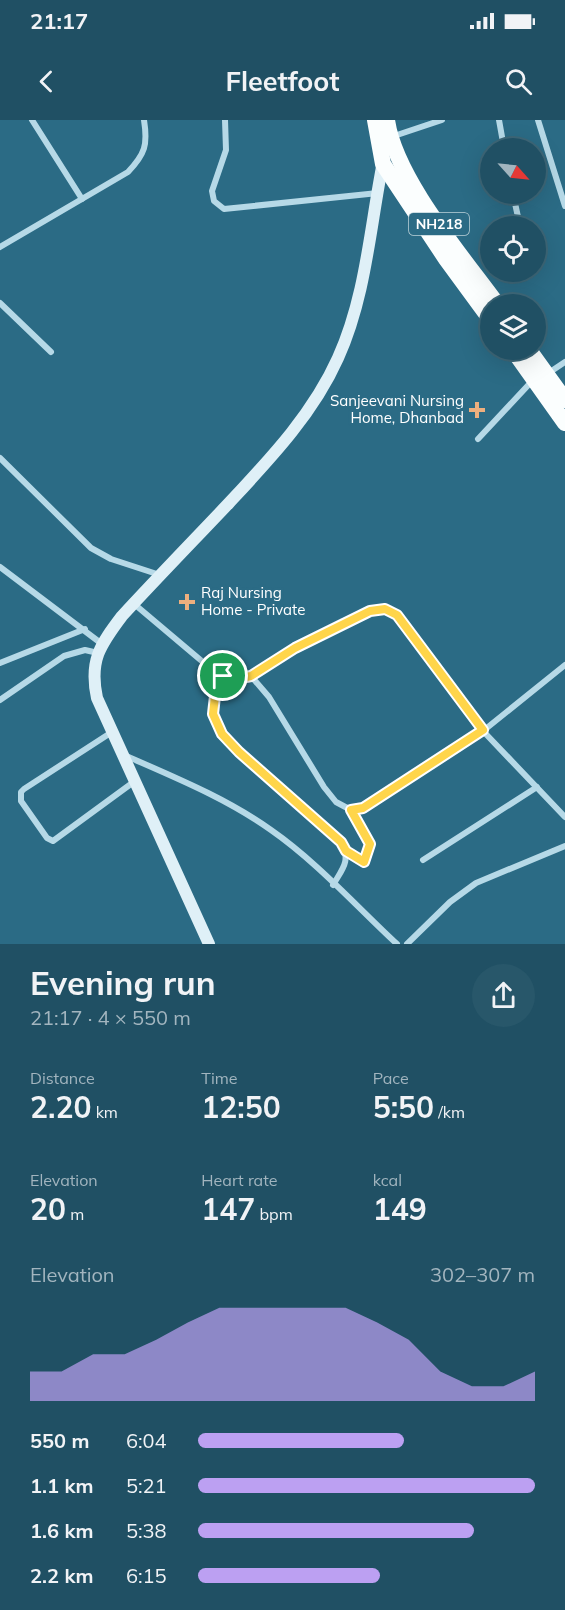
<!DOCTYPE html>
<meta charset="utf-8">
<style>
:root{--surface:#205064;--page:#28576a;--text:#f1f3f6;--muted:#a2b5bf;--line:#3d6778;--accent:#bca0f2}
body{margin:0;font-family:Mulish,sans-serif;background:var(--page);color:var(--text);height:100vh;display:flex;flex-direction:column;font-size:22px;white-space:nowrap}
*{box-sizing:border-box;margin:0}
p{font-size:20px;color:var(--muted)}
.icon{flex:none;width:33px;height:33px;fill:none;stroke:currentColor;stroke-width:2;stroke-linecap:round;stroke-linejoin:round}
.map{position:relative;height:824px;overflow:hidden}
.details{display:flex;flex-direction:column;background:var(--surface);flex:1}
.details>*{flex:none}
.needle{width:39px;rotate:117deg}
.buttons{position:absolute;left:480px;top:18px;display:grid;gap:12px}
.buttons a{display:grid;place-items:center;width:66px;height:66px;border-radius:50%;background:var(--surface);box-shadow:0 6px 24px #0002,0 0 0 2px var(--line);font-size:30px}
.pin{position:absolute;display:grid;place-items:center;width:51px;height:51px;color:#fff;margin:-26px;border:3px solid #fff;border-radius:50%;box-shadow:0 2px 6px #0007}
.round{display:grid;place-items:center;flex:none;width:63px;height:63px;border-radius:32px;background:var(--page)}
.overview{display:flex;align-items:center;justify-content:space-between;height:102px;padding:0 30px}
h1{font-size:33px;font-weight:700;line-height:45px}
.stats{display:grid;grid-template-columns:repeat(3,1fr);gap:9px;height:102px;padding:6px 30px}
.stats div{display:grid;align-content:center}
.stats b{font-size:30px;font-weight:700}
.stats small{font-size:16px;font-weight:400}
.stats p{font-size:16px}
.chart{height:168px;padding:12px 30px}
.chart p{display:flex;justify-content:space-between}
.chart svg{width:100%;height:108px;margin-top:6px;fill:var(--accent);opacity:.7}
ul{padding:0 30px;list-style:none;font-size:20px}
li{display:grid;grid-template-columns:96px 72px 1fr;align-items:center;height:45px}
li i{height:15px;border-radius:8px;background:var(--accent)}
.status{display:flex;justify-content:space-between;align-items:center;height:42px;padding:0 30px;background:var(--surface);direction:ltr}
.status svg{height:16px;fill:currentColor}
header{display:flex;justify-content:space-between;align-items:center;height:78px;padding:0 30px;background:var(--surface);font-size:27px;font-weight:700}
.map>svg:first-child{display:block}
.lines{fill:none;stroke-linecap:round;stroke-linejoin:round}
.minor{stroke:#b6d9e7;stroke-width:6}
.secondary{stroke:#dff0f7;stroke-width:12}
.trunk{stroke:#fbfefe;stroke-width:16}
.route-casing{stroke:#fff;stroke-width:12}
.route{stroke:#ffd54a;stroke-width:8}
.poi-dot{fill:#edaf7e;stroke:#2b6b85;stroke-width:2}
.labels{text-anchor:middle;stroke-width:6;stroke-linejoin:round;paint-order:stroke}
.shield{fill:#2b6b85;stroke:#bfd3da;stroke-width:1.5}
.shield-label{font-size:14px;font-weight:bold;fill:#fff}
.poi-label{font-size:15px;fill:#fff;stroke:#2b6b85;text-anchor:end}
</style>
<div class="status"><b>21:17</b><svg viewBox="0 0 49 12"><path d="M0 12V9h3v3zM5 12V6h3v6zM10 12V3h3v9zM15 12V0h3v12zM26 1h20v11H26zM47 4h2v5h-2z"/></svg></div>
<header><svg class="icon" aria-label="back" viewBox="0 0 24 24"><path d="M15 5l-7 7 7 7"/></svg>Fleetfoot<svg class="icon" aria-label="search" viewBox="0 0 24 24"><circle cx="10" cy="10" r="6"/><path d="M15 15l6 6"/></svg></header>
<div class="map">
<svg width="565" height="824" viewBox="0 0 565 824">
<rect width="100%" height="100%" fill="#2b6b85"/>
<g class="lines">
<g class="minor">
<path d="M32,0L82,79"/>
<path d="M225,0L226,30L212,71L214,81L224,89L378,73"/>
<path d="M499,0L504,28"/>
<path d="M538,0L565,86"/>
<path d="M391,17L442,0"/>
<path d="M513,74L518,97"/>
<path d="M0,127L128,52C145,34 148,25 144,0"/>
<path d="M0,183L51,232"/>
<path d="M547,254L565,242"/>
<path d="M478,319L533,260"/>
<path d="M0,338L91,428L111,439L160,455"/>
<path d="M0,447L102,524"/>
<path d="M133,483L210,548L223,556L236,559L251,556L295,528L370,491L385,489L397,495L483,611L565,697"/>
<path d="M0,543L85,509"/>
<path d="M223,556L215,576L213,594L222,614L239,632L341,722C351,741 343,748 333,765"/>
<path d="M251,556L269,577L324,667L336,682L351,690L363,688L483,611L565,545"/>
<path d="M0,580L64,536L85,530L98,533"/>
<path d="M112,612L24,669L21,672V681L47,718L53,721L135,661"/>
<path d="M124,635C174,657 226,678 271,710C317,742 356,786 397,824"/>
<path d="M346,731L364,742L370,724L351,690"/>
<path d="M423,740L537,667"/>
<path d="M407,824L450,782L476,763L565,726"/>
</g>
<path class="secondary" d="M209,824L97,578C89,541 100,525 122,496C157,458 193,421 229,383C270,339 313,294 338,238C366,176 370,107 383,42"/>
<g class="trunk">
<path d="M375,0L383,44L446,139L490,199"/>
<path d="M387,0C395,58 462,136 497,184"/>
<path d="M513,230L565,303"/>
<path d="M529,230L565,280"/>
</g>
</g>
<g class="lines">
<defs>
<path id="route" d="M385,489L397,495L483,610L363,688L351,690L370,724L364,742L346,731L341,722L239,632L222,614L213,594L215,576L223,556L236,559L251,556L295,528L370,491Z"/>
</defs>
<use href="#route" class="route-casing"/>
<use href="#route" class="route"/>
</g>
<g class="poi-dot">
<path d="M474 281h6v6h6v6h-6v6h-6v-6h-6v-6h6z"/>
<path d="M184 473h6v6h6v6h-6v6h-6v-6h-6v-6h6z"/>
</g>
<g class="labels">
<rect class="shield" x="409" y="93" width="60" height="22" rx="4.5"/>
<g class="shield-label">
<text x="439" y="109">NH218</text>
</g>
<g class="poi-label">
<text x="464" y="286">Sanjeevani Nursing<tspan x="464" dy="17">Home, Dhanbad</tspan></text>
<text x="201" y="478" text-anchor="start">Raj Nursing<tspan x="201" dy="17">Home - Private</tspan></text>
</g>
</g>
</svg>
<div class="buttons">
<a><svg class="needle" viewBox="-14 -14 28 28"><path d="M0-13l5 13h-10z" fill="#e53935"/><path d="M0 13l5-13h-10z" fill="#a2b5bf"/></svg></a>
<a><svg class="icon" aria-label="locate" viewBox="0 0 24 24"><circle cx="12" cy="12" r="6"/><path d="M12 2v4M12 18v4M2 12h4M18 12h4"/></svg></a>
<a><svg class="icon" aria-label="layers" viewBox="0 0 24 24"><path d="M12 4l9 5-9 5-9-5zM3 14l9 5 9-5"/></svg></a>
</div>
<div class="pin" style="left:223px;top:556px;background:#1e9e55"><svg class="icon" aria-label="arrive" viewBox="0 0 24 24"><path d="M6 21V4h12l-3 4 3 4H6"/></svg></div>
</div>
<section class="details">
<div class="overview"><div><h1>Evening run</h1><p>21:17 · 4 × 550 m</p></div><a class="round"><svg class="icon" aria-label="share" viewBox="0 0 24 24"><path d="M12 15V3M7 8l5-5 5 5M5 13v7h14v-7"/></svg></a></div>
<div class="stats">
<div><p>Distance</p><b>2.20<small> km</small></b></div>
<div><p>Time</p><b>12:50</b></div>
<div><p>Pace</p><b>5:50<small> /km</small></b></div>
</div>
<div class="stats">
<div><p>Elevation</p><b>20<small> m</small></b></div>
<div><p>Heart rate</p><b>147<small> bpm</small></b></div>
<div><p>kcal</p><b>149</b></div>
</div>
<div class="chart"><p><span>Elevation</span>302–307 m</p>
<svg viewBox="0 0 160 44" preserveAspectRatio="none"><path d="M0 44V32L10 32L20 25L30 25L40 19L50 12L60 6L70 6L80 6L90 6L100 6L110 12L120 19L130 32L140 38L150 38L160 32V44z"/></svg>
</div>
<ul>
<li><b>550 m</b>6:04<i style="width:61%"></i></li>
<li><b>1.1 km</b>5:21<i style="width:100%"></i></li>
<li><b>1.6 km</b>5:38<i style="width:82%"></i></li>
<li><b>2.2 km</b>6:15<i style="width:54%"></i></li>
</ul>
</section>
